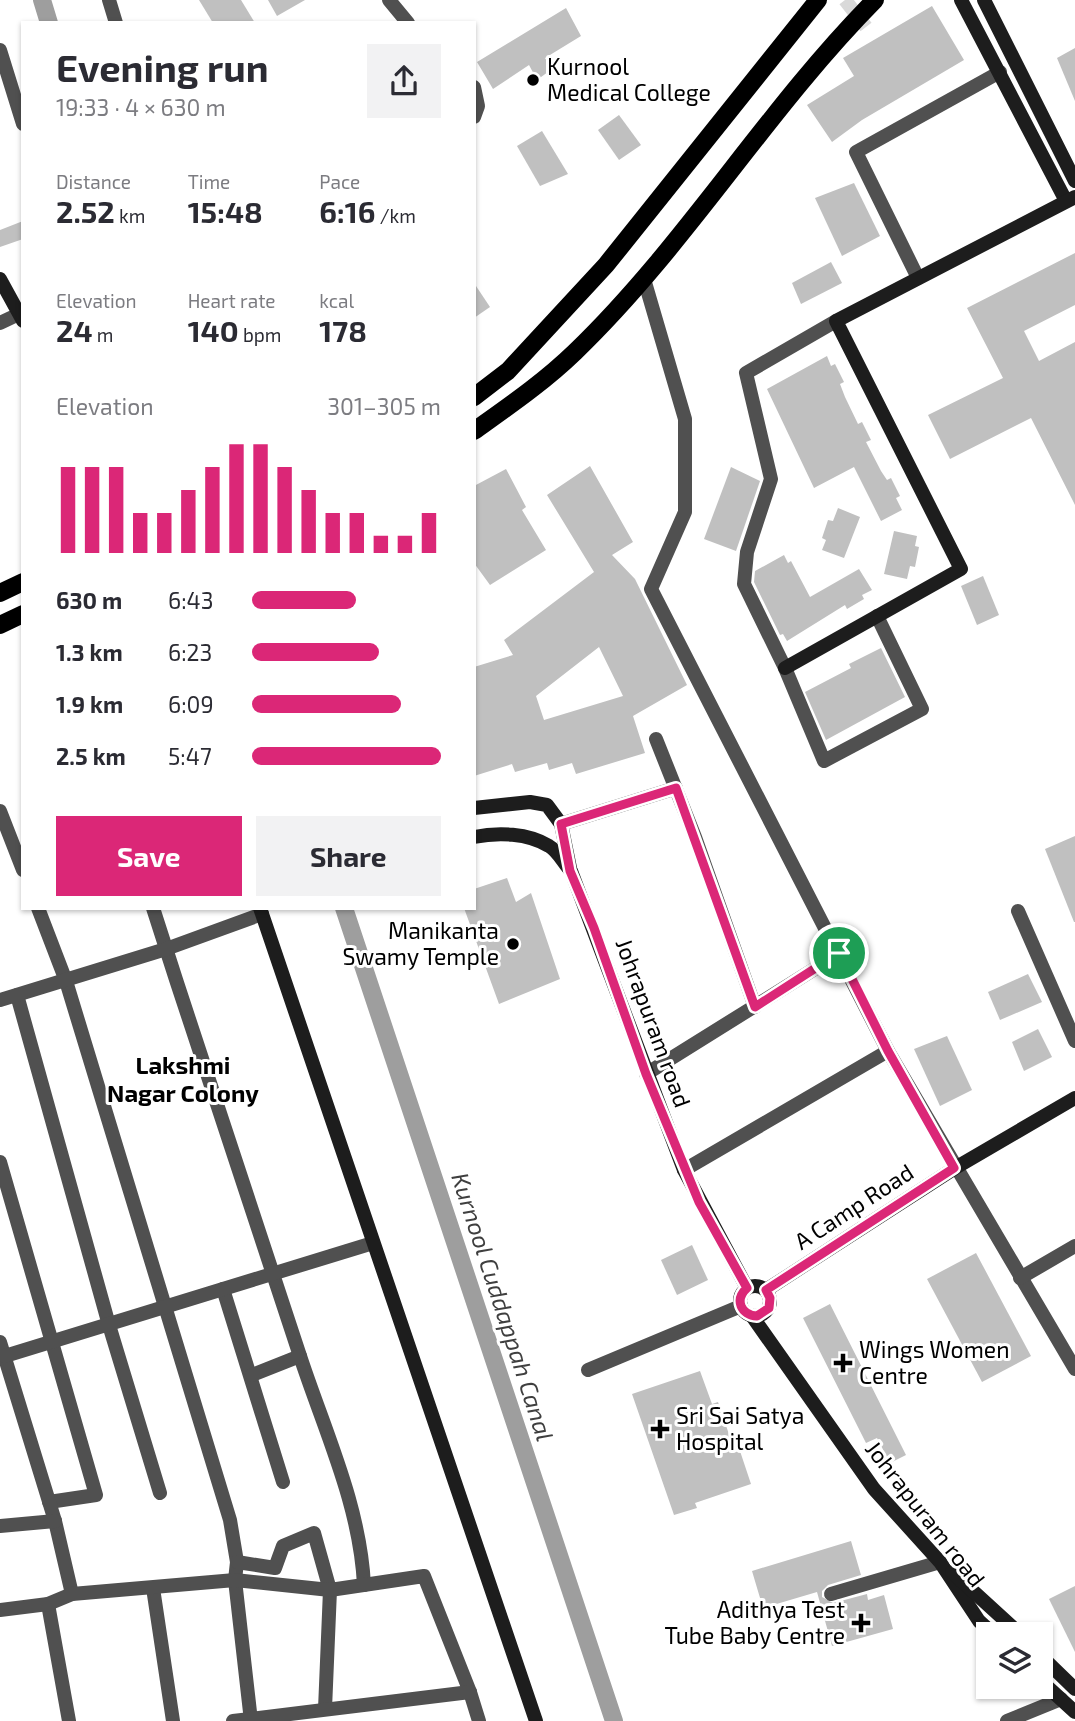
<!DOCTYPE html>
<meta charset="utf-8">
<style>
:root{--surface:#fff;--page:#f2f2f3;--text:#2b2b33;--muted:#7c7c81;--accent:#db2777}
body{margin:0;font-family:"Exo 2",sans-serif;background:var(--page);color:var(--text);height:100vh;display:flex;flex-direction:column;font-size:26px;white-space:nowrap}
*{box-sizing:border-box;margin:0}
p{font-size:23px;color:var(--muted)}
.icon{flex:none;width:38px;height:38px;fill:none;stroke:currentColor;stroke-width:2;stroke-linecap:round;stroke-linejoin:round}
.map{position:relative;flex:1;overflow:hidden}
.panel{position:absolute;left:21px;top:21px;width:455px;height:889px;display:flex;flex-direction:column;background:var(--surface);border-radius:0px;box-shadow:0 2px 5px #0004}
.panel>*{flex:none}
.tools{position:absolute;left:976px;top:1622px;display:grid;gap:14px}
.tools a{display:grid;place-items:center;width:77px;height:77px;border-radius:0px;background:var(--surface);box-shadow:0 2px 5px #0004;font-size:35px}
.pin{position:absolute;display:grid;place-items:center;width:60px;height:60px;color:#fff;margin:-30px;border:4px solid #fff;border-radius:50%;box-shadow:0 2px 7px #0007}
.round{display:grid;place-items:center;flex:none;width:74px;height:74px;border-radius:0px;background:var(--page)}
.summary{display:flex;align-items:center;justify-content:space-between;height:119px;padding:0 35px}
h1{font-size:38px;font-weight:700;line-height:52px}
.stats{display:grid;grid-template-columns:repeat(3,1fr);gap:10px;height:119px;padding:7px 35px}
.stats div{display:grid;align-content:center}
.stats b{font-size:30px;font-weight:700}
.stats small{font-size:19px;font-weight:400}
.stats p{font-size:19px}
.chart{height:196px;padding:14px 35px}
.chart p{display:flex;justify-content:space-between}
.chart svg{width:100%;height:126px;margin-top:7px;stroke:var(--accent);stroke-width:6}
.button{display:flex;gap:14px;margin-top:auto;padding:14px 35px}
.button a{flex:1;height:80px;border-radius:0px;background:var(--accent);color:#fff;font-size:28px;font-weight:700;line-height:80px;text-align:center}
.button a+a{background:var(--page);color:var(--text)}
ul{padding:0 35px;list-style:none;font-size:23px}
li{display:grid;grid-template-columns:112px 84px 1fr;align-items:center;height:52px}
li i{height:18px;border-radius:9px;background:var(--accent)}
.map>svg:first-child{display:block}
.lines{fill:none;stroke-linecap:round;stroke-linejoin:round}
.canal{stroke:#9e9e9e;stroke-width:18}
.building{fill:#c0c0c0;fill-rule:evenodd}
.street-tunnel{stroke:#d9d9d9;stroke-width:14;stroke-dasharray:14 7;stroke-linecap:butt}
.street{stroke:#505050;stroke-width:14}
.secondary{stroke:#1d1d1d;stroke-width:14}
.primary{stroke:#000;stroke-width:18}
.route-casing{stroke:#fff;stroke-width:14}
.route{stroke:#db2777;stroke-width:9}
.poi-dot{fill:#000;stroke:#fff;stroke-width:2.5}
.labels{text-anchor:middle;stroke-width:6;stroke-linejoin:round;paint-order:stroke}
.poi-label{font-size:23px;fill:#000;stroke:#fff;text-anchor:start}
.street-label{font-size:23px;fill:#000;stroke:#fff}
.neighbourhood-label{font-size:24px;font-weight:bold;fill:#000;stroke:#fff}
.water-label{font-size:24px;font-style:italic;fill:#3f3f3f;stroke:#fff}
</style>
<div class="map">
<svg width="1075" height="1721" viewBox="0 0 1075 1721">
<rect width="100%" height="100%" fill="#fff"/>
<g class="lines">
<g class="canal">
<path d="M42,0L49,23"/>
<path d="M344,908L614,1721"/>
</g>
</g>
<g class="building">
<path d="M199,0H241L255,23H213Z"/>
<path d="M268,0H305L277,16Z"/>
<path d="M932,6L964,60L862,120L832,142L807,105L854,76L843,58Z"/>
<path d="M566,8L581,36L545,58L552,69L537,80L529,65L493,89L477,62Z"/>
<path d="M1075,48V101L1057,58Z"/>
<path d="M619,115L641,145L619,160L598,130Z"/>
<path d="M542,131L568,174L540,186L517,146Z"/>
<path d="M854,183L880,236L842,256L815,198Z"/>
<path d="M23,221V239L0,247V230Z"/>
<path d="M1075,253V305L1024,331L1039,361L1075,342V505L1031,418L950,459L928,415L1003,378L967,308Z"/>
<path d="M831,262L842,283L801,304L792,283Z"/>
<path d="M474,283L490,307L474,318Z"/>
<path d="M827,356L831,366L835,364L844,382L840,384L845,397L858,424L862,422L871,440L866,442L881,471L887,480L891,478L900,496L896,498L902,510L881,521L854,467L814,488L767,389Z"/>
<path d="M590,466L633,542L612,555L635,579L687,685L633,716L645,753L576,774L572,763L549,770L547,763L515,772L512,764L474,776V667L513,655L504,640L594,572L547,495ZM599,647L623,696L544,720L536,696Z"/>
<path d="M731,467L760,481L736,551L704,539Z"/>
<path d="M506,469L526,507L522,510L546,550L490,585L474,563V486Z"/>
<path d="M838,508L860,517L844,558L822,550L826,540L822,538L828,520L833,521Z"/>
<path d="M894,531L917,536L915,546L919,547L915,567L910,566L907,579L884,574Z"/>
<path d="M784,555L788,563L791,561L810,597L859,569L872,590L862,595L864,599L847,609L845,605L787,641L783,634L780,635L754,582L755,571Z"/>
<path d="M983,576L999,615L977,625L961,586Z"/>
<path d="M881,648L905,697L826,740L805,692L851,668L849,664Z"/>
<path d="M1075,836V922H1074L1045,849Z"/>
<path d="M507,878L516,902L531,893L560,979L499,1004L464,908H474V889Z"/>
<path d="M1028,974L1042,1002L1000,1020L988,992Z"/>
<path d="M1038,1029L1052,1057L1024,1071L1012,1042Z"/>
<path d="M947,1036L972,1090L940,1106L914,1049Z"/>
<path d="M692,1245L708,1280L677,1295L661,1260Z"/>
<path d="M976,1253L1031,1356L982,1382L927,1279Z"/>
<path d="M830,1304L906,1455L890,1463L877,1438L866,1443L803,1318Z"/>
<path d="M700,1371L712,1404L718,1402L735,1452L740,1451L751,1484L695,1503L697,1508L674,1515L632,1394Z"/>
<path d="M851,1541L861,1575L828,1585L822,1591V1597L833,1603L867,1594L868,1600L884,1595L893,1629L832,1646L817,1592L763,1608L752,1571Z"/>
<path d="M1075,1586V1652L1049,1599Z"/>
</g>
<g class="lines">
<path class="street-tunnel" d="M845,0L866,27"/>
<g class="street">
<path d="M109,0L116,23"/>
<path d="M389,0L408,23"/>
<path d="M0,50L23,124"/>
<path d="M474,87L478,106L474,117"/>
<path d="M918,278L856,152L1000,72"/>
<path d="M644,279L685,419V512L651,589L888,1051L1075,1369"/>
<path d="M836,321L746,373L771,479L747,552L744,584L785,668L824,761L922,709L877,616"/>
<path d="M0,323L19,314"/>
<path d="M656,739L695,837L755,1007"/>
<path d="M0,811L23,870"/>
<path d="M561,824L676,788"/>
<path d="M38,908L66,981L230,1520L237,1562L235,1580L251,1721"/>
<path d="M153,908C201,1058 250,1208 300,1356C325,1432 360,1505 364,1585"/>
<path d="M1018,911L1075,1041"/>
<path d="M17,995L109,1325L160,1493"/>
<path d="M0,1000L166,949L262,914"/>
<path d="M646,1074L840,953"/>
<path d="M0,1162L96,1495L49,1502"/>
<path d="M684,1170L888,1051"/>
<path d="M1020,1278L1075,1246"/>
<path d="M223,1289L283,1482"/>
<path d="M0,1342L55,1521L72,1594"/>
<path d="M5,1356L373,1243"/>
<path d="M588,1370L741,1306"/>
<path d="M252,1375L300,1356"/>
<path d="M0,1526L55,1521"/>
<path d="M237,1562L275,1568L283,1546L314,1533L330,1590L325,1709"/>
<path d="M153,1588L173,1721"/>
<path d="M831,1594L940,1562"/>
<path d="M48,1604L69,1721"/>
<path d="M0,1610L48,1604L72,1594L235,1580L330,1590L424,1576L470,1692L479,1721"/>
<path d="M233,1721L470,1692"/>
<path d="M1007,1721L1061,1699"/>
</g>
<g class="secondary">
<path d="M961,0L1066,201"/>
<path d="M984,0L1075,181"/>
<path d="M0,279L23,321"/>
<path d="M785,668L961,569L836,321L1075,197"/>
<path d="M474,808L530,802L547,805L561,824L570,868"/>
<path d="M474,837C498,832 528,833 549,846C558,851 564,864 571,871L684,1170L747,1288"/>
<path d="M260,908L536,1721"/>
<circle cx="755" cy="1301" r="15"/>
<path d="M766,1290L955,1168L1075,1098"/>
<path d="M752,1316L874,1489L940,1562L979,1621L993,1634"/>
<path d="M952,1572L1020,1634"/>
<path d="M1041,1656L1075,1689"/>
<path d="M1041,1681L1075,1712"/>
</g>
<g class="primary">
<path d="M474,397L508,371L606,265L818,0"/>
<path d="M474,431C509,406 544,382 575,352C686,245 766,110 875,0"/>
<path d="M0,593L23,582"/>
<path d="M0,625L23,614"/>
</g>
</g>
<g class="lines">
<defs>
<path id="route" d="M676,788L755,1007L839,953L888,1051L954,1168L766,1290L770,1298L769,1308L757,1316C741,1315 734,1300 747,1288L699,1202L646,1074L594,928L570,871L561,824Z"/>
</defs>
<use href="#route" class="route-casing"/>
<use href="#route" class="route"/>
</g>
<g class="poi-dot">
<circle cx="533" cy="80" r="7"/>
<circle cx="513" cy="944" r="7"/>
<path d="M839.5 1352.5h7v7h7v7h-7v7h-7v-7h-7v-7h7z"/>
<path d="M656.5 1418.5h7v7h7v7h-7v7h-7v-7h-7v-7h7z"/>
<path d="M857.5 1612.5h7v7h7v7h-7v7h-7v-7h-7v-7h7z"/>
</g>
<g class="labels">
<g class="poi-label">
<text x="547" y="75">Kurnool<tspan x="547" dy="26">Medical College</tspan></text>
<text x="499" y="939" text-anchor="end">Manikanta<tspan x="499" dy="26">Swamy Temple</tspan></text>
<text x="859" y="1358">Wings Women<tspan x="859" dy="26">Centre</tspan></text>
<text x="676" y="1424">Sri Sai Satya<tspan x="676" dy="26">Hospital</tspan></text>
<text x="845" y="1618" text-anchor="end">Adithya Test<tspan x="845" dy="26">Tube Baby Centre</tspan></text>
</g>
<g class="street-label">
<text transform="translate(653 1023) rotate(70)" y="8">Johrapuram road</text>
<text transform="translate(854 1207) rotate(-33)" y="8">A Camp Road</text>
<text transform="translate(925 1514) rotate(52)" y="8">Johrapuram road</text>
</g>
<g class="neighbourhood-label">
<text x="183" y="1074">Lakshmi<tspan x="183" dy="28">Nagar Colony</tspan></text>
</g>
<g class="water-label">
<text transform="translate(502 1307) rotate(72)" y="8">Kurnool Cuddappah Canal</text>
</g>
</g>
</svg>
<div class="tools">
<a><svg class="icon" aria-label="layers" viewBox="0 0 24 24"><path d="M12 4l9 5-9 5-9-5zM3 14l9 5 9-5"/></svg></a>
</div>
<div class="pin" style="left:839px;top:953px;background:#1e9e55"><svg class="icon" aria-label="arrive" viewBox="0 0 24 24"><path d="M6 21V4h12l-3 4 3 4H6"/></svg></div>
<section class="panel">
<div class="summary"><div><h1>Evening run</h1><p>19:33 · 4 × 630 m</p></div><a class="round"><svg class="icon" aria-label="share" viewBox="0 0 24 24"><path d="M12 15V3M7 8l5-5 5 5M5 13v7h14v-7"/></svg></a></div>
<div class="stats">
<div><p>Distance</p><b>2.52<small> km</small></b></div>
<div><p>Time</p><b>15:48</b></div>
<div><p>Pace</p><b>6:16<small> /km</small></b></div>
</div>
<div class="stats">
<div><p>Elevation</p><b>24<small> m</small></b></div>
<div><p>Heart rate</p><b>140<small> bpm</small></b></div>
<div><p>kcal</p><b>178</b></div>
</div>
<div class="chart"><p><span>Elevation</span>301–305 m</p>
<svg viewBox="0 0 160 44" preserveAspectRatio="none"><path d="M5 44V14M15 44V14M25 44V14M35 44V30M45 44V30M55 44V22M65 44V14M75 44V6M85 44V6M95 44V14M105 44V22M115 44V30M125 44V30M135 44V38M145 44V38M155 44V30"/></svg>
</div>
<ul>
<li><b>630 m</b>6:43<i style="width:55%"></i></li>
<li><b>1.3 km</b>6:23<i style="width:67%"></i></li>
<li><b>1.9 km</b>6:09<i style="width:79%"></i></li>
<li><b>2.5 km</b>5:47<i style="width:100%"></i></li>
</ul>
<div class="button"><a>Save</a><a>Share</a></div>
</section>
</div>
